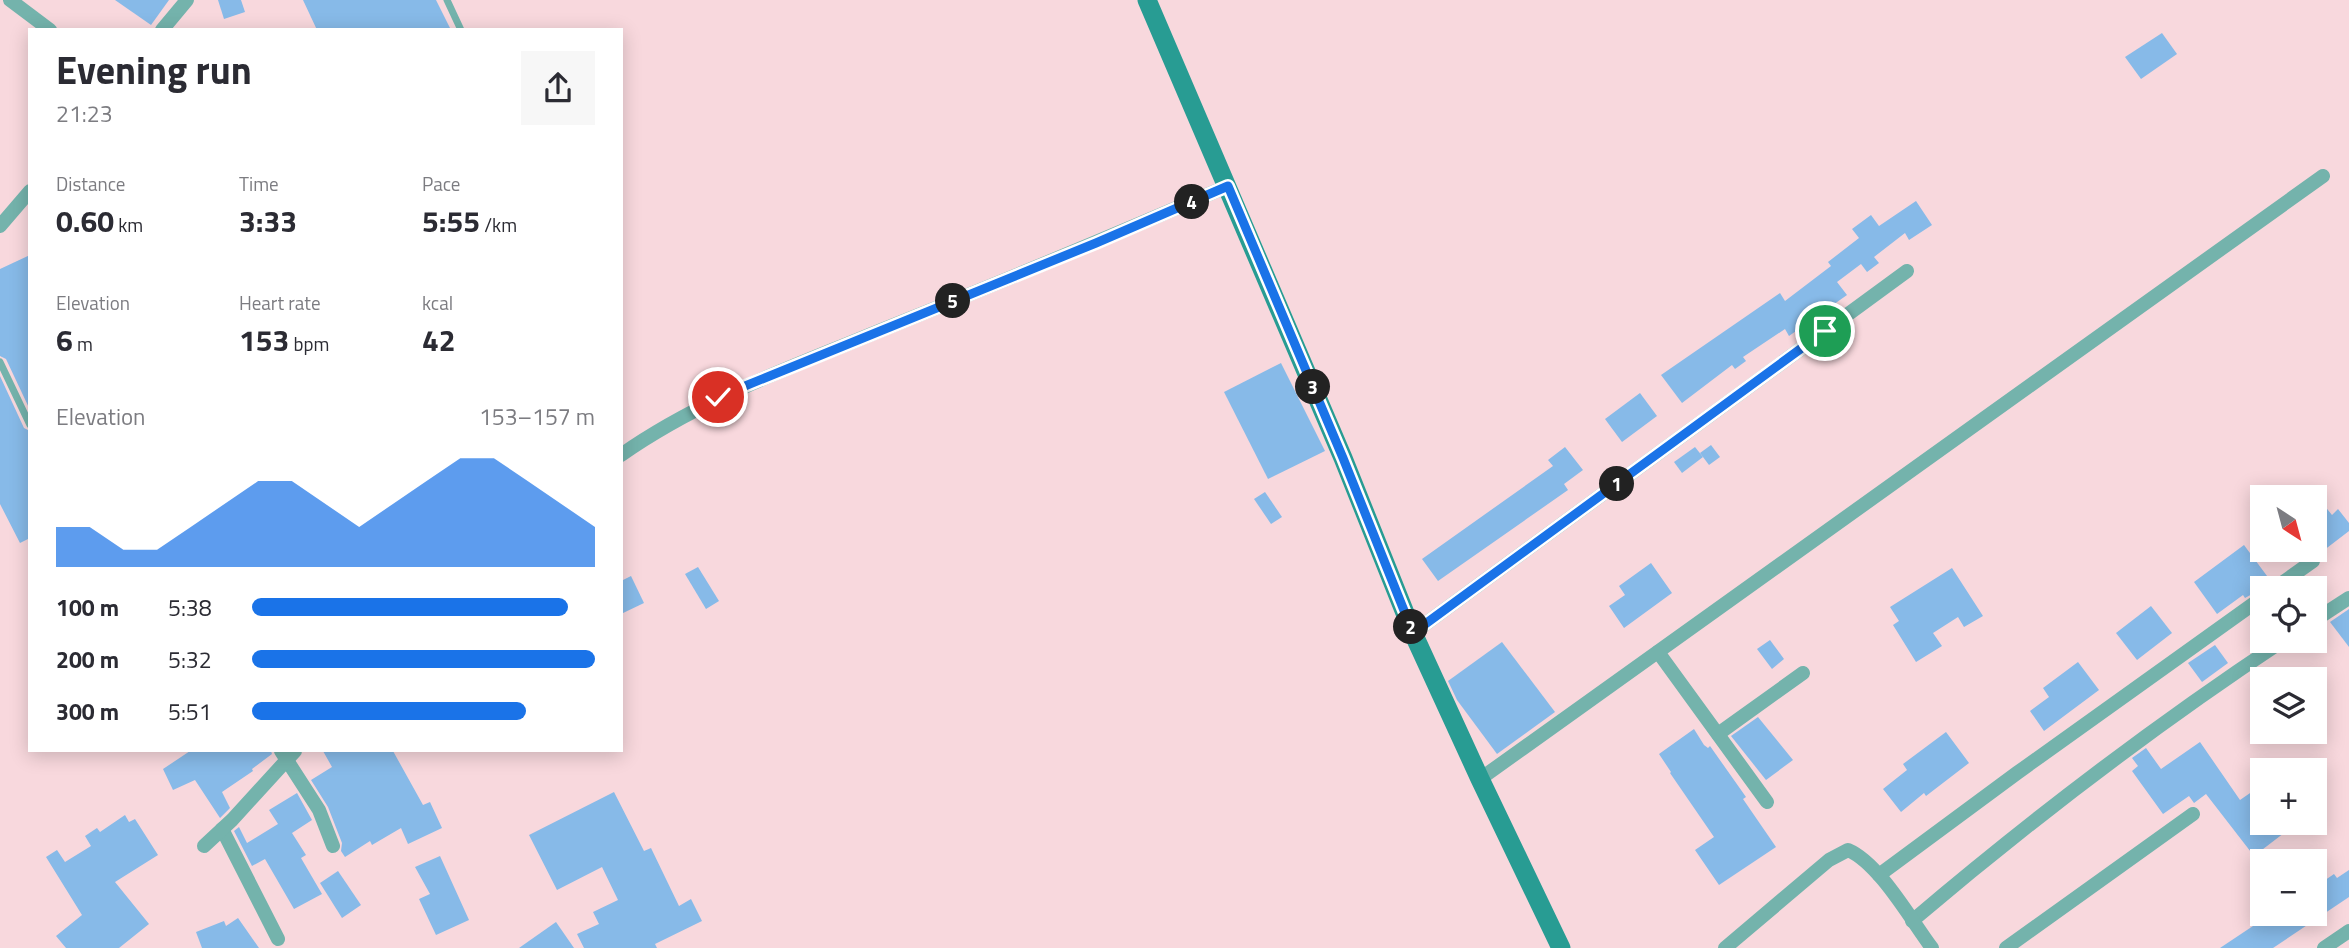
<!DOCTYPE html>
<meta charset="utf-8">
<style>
:root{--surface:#fff;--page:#f7f7f7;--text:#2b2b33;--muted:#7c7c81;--accent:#1a73e8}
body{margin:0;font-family:"Titillium Web",sans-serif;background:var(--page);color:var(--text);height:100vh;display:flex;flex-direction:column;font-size:26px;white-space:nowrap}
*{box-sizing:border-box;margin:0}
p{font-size:23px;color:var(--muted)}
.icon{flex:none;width:38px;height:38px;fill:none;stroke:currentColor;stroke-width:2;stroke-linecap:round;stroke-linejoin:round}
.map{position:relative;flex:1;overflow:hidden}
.sheet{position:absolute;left:28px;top:28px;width:595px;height:724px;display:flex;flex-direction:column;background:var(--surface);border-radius:0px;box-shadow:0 4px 18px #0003}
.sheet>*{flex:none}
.needle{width:46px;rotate:144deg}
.buttons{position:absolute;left:2250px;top:485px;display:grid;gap:14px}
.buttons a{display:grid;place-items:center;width:77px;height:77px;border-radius:0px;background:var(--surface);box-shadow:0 4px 18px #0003;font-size:35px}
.pin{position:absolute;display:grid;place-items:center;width:60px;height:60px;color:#fff;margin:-30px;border:4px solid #fff;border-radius:50%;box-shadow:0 2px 7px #0007}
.km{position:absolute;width:35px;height:35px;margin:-18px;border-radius:50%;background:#222;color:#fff;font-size:19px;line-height:35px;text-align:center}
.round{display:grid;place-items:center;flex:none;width:74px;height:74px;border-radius:0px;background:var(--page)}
.head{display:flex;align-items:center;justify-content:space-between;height:119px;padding:0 28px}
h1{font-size:38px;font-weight:700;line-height:52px}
.stats{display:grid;grid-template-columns:repeat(3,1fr);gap:10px;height:119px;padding:7px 28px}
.stats div{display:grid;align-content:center}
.stats b{font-size:30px;font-weight:700}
.stats small{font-size:19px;font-weight:400}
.stats p{font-size:19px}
.chart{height:196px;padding:14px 28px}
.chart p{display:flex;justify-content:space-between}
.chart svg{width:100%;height:126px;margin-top:7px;fill:var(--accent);opacity:.7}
ul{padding:0 28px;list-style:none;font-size:23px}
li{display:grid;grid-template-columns:112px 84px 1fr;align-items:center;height:52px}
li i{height:18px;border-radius:9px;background:var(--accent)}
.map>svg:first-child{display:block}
.building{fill:#87bae8}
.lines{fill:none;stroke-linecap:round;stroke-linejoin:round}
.lane{stroke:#74b3ac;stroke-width:7}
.street{stroke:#74b3ac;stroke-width:14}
.secondary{stroke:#289c93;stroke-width:19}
.route-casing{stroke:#fff;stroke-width:14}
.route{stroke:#1a73e8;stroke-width:9}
</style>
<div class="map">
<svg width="2349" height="948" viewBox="0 0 2349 948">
<rect width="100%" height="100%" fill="#f8d8dd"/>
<g class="building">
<path d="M115,0H169L151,25Z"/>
<path d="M218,0H241L245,12L224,19Z"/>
<path d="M303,0H436L451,30H317Z"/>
<path d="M2162,33L2177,54L2141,79L2125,57Z"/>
<path d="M1916,201L1932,225L1909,240L1905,233L1874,257L1879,263L1867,272L1861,264L1837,282L1847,295L1789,336L1785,329L1743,357L1746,361L1735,369L1732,365L1682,403L1661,375L1780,293L1785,301L1831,266L1828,262L1859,238L1852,229L1871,215L1879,226Z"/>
<path d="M30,255V410L6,359L0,356V269Z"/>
<path d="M1281,363L1325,451L1268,479L1224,392Z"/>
<path d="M0,376L24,428L30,431V538L20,543L0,504Z"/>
<path d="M1640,393L1657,416L1622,442L1605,419Z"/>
<path d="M1711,445L1720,457L1709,465L1700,453Z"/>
<path d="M1565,447L1583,470L1564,484L1568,490L1438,581L1422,559L1553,466L1548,460Z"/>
<path d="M1695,447L1703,457L1682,473L1674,462Z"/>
<path d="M1265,492L1282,517L1271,524L1254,499Z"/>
<path d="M2315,494L2332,515L2338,509L2349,523V531L2319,554L2315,552Z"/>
<path d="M2244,545L2270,580L2263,588L2245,598L2243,595L2217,614L2194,582Z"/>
<path d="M1651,563L1672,593L1624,628L1609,606L1625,595L1619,586Z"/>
<path d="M698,567L719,601L706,609L685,574Z"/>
<path d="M1952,568L1983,616L1964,627L1958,617L1933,633L1942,646L1916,662L1893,625L1899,621L1890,607Z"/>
<path d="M631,576L644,603L621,614V581Z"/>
<path d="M2151,606L2172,633L2137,660L2116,633Z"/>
<path d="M2349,609V647L2330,622Z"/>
<path d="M1770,640L1784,659L1772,669L1757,649Z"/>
<path d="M1502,642L1555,712L1497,754L1457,700L1448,681Z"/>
<path d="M2215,645L2228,663L2202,682L2188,663Z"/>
<path d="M2078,662L2099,690L2044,731L2030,711L2049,697L2043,688Z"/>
<path d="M1758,717L1793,760L1766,780L1731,736Z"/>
<path d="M1694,729L1704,745L1708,748L1710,746L1746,797L1743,799L1776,847L1719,885L1695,850L1714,837L1670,773L1671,772L1659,754Z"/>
<path d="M1946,732L1969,763L1926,796L1924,793L1901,812L1883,789L1907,770L1903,764Z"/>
<path d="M2200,742L2240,800L2253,791L2263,804V822H2277L2284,833L2254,856L2206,794L2194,803L2189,796L2163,814L2132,771L2138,766L2132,758L2146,748L2161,769Z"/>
<path d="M190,751H271L272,754L252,769L253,771L222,792L230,808L220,818L195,780L173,790L163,769Z"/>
<path d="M323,751H393L423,805L430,802L442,828L408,844L401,828L372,845L370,841L345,857L341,851L342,843L328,807L311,780L332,767Z"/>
<path d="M614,792L644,851L651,848L679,906L691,899L702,921L655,944L657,948H584L577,934L599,924L593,912L618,900L602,867L557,890L529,835Z"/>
<path d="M297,793L312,820L292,833L306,855L301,858L322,894L294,909L265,859L252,866L234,831L239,827L247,843L278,824L269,810Z"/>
<path d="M125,815L129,822L135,819L158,855L115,882L149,924L119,948H66L56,936L82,915L46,857L57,850L65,862L91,846L85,836L97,828L100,832Z"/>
<path d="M440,856L469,920L436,935L419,899L430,894L415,867Z"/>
<path d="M2349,870V897L2273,948H2220L2271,914H2315V887L2334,874L2337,878Z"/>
<path d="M338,871L361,905L342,918L320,883Z"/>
<path d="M238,918L259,948H202L196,932L224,921L226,926Z"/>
<path d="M556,922L574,948H519Z"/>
</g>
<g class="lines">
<g class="lane">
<path d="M447,0L461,30"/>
<path d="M0,362L30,425"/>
</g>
<g class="street">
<path d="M10,0L50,30"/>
<path d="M162,30L187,0"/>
<path d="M0,226L30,191"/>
<path d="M621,455C701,399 790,368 879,331C996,284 1112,236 1228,186"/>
<path d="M2275,588L2313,561"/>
<path d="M2315,620L2349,598"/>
<path d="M1413,633L1907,271"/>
<path d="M1658,652L1767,802"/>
<path d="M1718,734L1803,673"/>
<path d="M281,751L319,810L333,846"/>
<path d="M1480,779L2323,176"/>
<path d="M222,829L278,939"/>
<path d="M204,846L232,820L295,751"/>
<path d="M1879,875L2017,773L2263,597"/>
<path d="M1912,921C2031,820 2154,726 2284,640"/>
<path d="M1725,948L1829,860L1848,850C1879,863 1911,920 1932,948"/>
<path d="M2006,948L2193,814"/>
<path d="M2324,948L2349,931"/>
</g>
<path class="secondary" d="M1147,0L1343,458L1413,633L1480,779L1561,948"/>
</g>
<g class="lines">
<defs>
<path id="route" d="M718,397L1096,243L1228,186L1343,458L1413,633L1825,331"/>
</defs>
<use href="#route" class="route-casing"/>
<use href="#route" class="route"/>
</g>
</svg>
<div class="buttons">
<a><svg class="needle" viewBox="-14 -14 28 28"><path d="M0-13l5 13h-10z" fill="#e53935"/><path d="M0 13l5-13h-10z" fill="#7c7c81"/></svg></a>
<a><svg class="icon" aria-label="locate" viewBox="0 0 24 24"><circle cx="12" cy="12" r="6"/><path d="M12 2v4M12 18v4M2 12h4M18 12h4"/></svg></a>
<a><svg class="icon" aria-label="layers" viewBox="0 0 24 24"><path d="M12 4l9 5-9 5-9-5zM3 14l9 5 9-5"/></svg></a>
<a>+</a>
<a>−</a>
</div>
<div class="pin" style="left:1825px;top:331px;background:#1e9e55"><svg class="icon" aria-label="arrive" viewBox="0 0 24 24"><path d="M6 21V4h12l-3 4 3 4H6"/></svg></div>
<div class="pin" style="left:718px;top:397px;background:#d93025"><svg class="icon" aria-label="check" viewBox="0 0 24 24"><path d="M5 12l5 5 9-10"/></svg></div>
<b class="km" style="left:1617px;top:484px">1</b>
<b class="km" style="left:1411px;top:627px">2</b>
<b class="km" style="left:1313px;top:387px">3</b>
<b class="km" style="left:1192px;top:202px">4</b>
<b class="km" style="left:953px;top:301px">5</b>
<section class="sheet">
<div class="head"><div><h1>Evening run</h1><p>21:23</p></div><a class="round"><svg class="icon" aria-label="share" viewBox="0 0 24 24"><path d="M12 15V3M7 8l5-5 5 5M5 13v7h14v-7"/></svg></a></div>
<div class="stats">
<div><p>Distance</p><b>0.60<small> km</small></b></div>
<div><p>Time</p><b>3:33</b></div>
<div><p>Pace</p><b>5:55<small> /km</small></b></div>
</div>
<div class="stats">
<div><p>Elevation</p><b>6<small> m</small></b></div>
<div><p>Heart rate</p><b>153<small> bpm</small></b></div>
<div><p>kcal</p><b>42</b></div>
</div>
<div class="chart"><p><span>Elevation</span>153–157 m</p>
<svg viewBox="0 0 160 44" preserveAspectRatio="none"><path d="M0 44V30L10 30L20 38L30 38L40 30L50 22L60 14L70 14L80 22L90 30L100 22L110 14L120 6L130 6L140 14L150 22L160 30V44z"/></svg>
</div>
<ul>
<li><b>100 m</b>5:38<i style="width:92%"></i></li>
<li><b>200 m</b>5:32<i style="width:100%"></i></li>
<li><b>300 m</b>5:51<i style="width:80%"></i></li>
</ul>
</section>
</div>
